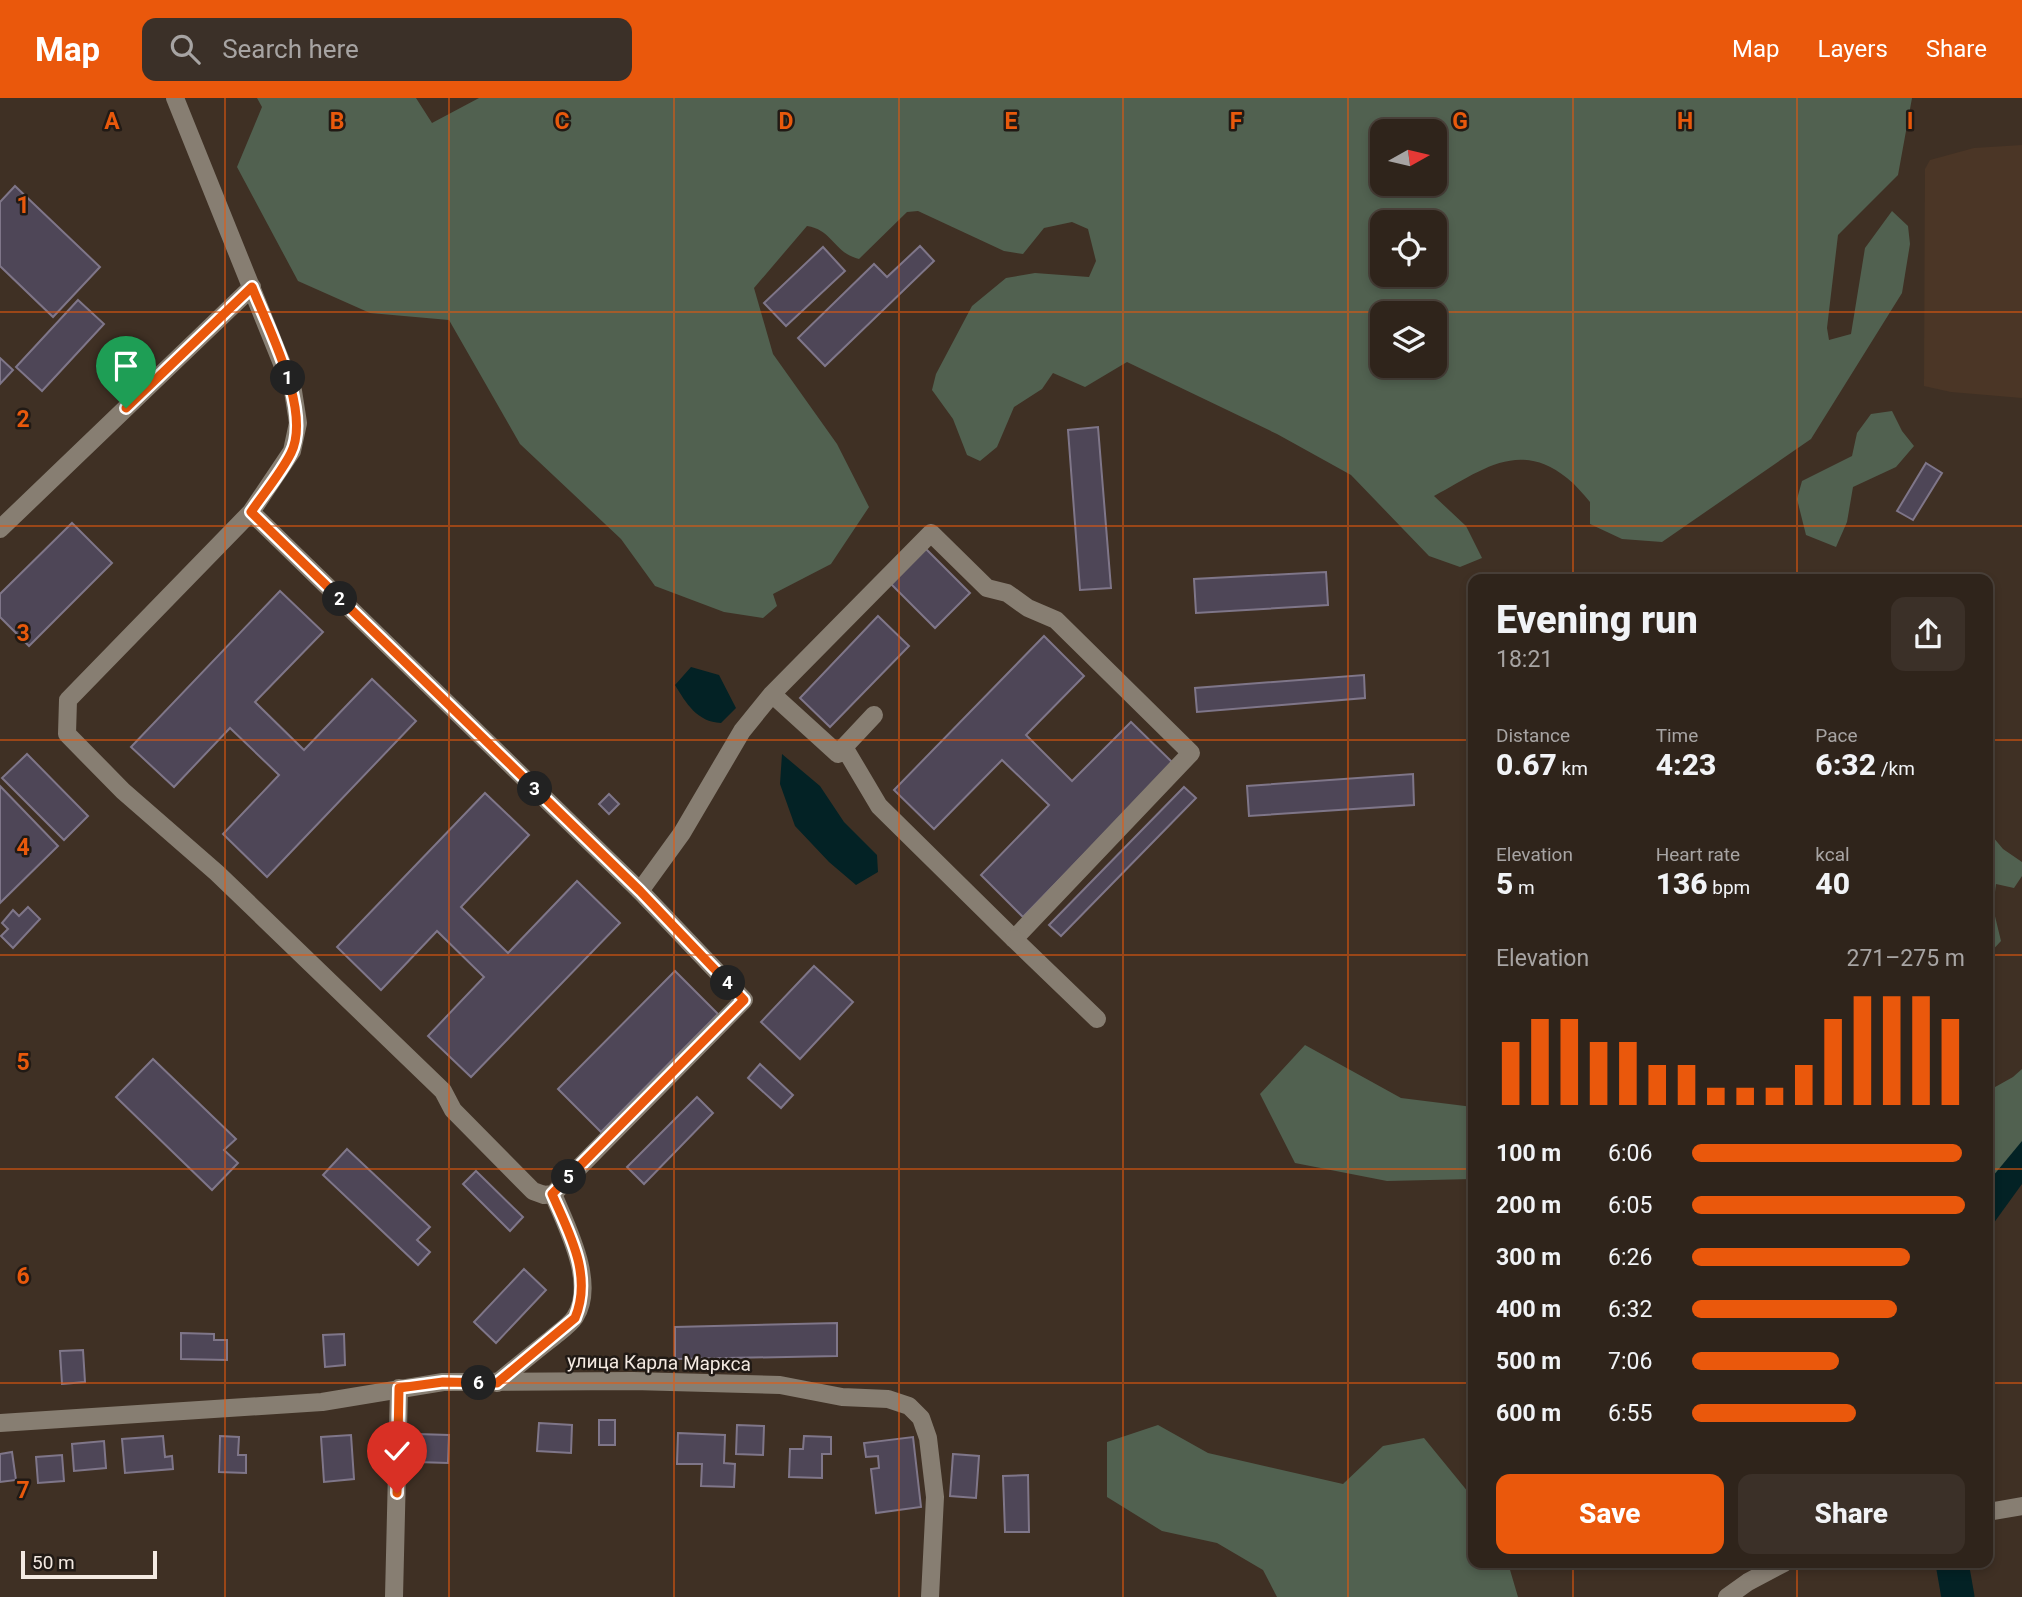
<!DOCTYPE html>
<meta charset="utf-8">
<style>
:root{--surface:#2f241b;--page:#3b3028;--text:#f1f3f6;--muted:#a7a4a3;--line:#4a413a;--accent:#ea580c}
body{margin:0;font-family:Roboto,sans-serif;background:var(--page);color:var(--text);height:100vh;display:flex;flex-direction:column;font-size:26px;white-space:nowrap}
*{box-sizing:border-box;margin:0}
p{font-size:23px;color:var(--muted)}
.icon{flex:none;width:38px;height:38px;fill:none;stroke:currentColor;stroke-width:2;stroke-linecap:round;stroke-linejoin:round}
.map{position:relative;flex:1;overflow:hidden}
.side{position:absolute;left:1468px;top:476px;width:525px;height:994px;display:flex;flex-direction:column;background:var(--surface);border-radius:14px;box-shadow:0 4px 10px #0003,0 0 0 2px var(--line)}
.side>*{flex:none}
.needle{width:46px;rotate:82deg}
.buttons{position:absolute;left:1370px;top:21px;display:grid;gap:14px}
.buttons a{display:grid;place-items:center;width:77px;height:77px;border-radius:14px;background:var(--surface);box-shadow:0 4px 10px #0003,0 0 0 2px var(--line);font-size:35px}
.scale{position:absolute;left:21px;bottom:18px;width:136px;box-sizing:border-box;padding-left:7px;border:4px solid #f4eae2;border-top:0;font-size:19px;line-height:24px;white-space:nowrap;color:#f4eae2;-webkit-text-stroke:5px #211a15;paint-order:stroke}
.pin{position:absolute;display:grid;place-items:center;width:60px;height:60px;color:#fff;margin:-72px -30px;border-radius:50% 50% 50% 0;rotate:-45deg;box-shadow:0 0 7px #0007}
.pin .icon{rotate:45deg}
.km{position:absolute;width:35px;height:35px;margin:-18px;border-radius:50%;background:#222;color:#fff;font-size:19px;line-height:35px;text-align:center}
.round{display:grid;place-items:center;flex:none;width:74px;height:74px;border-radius:14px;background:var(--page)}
.overview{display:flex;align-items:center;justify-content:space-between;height:119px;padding:0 28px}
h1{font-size:38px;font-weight:800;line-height:52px}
.figures{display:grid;grid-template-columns:repeat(3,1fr);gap:10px;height:119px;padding:7px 28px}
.figures div{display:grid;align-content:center}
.figures b{font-size:30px;font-weight:800}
.figures small{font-size:19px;font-weight:400}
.figures p{font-size:19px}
.chart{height:196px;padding:14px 28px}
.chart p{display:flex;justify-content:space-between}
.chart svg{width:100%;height:126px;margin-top:7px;stroke:var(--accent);stroke-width:6}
.primary-button{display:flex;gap:14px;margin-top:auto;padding:14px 28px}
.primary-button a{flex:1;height:80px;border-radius:14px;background:var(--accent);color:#fff;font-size:28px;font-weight:800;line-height:80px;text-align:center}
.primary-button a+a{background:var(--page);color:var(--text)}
ul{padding:0 28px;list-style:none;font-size:23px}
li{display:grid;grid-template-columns:112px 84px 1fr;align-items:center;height:52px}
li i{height:18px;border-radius:9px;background:var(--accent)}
header{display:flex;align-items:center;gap:42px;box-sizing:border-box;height:98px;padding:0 35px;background:var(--accent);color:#fff}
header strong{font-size:33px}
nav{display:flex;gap:38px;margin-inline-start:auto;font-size:24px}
.search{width:490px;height:63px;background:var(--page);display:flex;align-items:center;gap:18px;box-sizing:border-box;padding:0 24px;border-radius:14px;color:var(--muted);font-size:26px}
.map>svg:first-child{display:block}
.built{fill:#4b3626}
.green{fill:#516150;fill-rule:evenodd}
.water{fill:#032225}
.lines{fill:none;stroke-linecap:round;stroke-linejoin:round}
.river{stroke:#032225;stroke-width:33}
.building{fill:#4e4657;stroke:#7f7689;stroke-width:2}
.minor{stroke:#877e72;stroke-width:18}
.route-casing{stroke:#fff;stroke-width:14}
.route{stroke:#ea580c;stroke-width:9}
.grid{fill:none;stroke:#e8590c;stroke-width:2;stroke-opacity:0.55}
.labels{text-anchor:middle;stroke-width:5;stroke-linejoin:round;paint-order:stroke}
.street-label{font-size:19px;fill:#f4eae2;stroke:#211a15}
.grid-label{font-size:23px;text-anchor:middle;font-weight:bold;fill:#e8590c;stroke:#211a15;stroke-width:5;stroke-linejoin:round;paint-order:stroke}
</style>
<header>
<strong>Map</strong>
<div class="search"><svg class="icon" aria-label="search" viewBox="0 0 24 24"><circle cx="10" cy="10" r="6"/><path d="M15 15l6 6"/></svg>Search here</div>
<nav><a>Map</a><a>Layers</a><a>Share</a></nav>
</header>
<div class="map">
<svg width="2022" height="1499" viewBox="0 0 2022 1499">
<rect width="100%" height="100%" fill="#3f3024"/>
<path class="built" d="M2022,47V300L1951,294L1924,288L1925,71L1930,62L1974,50Z"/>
<g class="green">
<path d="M257,0H416L432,25L479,0H1912L1898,77L1838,137L1827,230L1829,242L1851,236L1865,150L1892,113L1908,128L1910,146L1902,195L1811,341L1662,444L1622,441L1590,426V404C1583,396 1576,387 1567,380C1518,341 1481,373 1434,398L1466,428L1482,460L1460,469L1429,458L1351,377L1277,336L1127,264L1085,289L1053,275L1042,291L1014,309L997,349L980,363L967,357L953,321L932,292L936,276L972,208L1006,180L1035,175L1089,179L1096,163L1088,131L1072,124L1044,130L1023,156L1004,153L918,113L907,114L859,161C834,155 833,132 807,128L754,190L773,256L837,346L869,409L831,466L773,496L777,508L763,520L724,514L655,488L621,441L520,346L449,222L370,215L298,183L237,69L262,9ZM1435,33V86H1382V33ZM1435,124V177H1382V124ZM1382,215H1435V268H1382Z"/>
<path d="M1892,313L1902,333L1914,348L1896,369L1853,389L1847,424L1836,449L1806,437L1797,401L1802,383L1852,358L1857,335L1871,316Z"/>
<path d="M1988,733L2003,751L2022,764V778L2014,790L1996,786L1993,810L2001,843L1988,857Z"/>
<path d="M1305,947L1401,1000L1473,1009V1081L1387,1083L1295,1065L1260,996Z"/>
<path d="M2022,971V1048L1988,1087V993L2013,979Z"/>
<path d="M1158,1327L1208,1355L1343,1386L1383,1348L1424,1340L1473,1400L1474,1465H1508L1518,1499H1277L1263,1472L1217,1445L1162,1433L1107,1399V1344Z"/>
</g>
<g class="water">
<path d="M691,569L719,577L736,610L721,625C697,624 686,605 675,587Z"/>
<path d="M782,656L820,688L844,724L877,757L878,774L856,787L829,764L795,728L780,686Z"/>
<path d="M2022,1043V1086L1988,1133V1084Z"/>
</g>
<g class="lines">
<path class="river" d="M1952,1465L1958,1499"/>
</g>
<g class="building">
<path d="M15,88L100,169L53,219L0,168V104Z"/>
<path d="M920,148L934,163L825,268L798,240L874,166L887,179Z"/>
<path d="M823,149L845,173L786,228L764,205Z"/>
<path d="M78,202L104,226L42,293L16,269Z"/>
<path d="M0,260L13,272L0,286Z"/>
<path d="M1098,329L1111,490L1080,492L1068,332Z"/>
<path d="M1926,365L1942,375L1913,422L1897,413Z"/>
<path d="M72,425L112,465L29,548L0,519V496Z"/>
<path d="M925,450L970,495L935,530L890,485Z"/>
<path d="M1326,474L1328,507L1196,515L1194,481Z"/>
<path d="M280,493L323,534L255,604L304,652L372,581L416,623L267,779L223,736L279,677L230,630L174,689L131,649Z"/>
<path d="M878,518L909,548L830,629L800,600Z"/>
<path d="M1044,538L1084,578L1026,637L1072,683L1131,624L1173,665L1023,819L981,777L1049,707L1002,662L934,731L894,692Z"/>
<path d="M1364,577L1365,600L1197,614L1195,590Z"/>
<path d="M27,656L88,718L64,742L2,680Z"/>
<path d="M1413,676L1414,707L1249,718L1247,688Z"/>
<path d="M0,688L58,748L0,805Z"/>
<path d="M1184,689L1196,700L1061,838L1049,827Z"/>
<path d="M485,695L529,737L461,809L508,855L577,783L620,825L471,979L428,938L484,879L437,833L381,892L337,849Z"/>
<path d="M609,696L619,706L609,716L599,706Z"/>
<path d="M28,809L40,821L13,850L1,838L8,831L2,825L13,812L19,818Z"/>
<path d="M814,868L853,904L800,961L761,924Z"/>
<path d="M675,873L718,916L601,1034L558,991Z"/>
<path d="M153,961L236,1041L224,1052L238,1065L212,1092L116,999Z"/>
<path d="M760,966L793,997L781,1010L748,980Z"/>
<path d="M697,999L713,1015L644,1086L627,1069Z"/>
<path d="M347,1051L430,1129L417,1142L430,1154L418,1167L323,1077Z"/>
<path d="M476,1073L523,1119L510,1133L463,1086Z"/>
<path d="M524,1171L546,1192L496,1245L474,1224Z"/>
<path d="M837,1225V1258L675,1261V1229Z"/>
<path d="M181,1235L214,1236V1242H227V1262L181,1261Z"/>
<path d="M344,1236L345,1267L325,1269L323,1237Z"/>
<path d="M83,1252L85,1284L62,1286L60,1253Z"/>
<rect x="599" y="1322" width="16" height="25"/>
<path d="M539,1325L572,1327L571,1355L537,1353Z"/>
<path d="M737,1327L764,1328L763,1357L736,1356Z"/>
<path d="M678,1335L725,1337L724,1365L735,1366L734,1389L701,1388L702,1366H677Z"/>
<path d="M417,1336L449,1337L448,1365L417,1364Z"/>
<path d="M351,1337L354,1381L324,1384L321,1339Z"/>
<path d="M163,1338L165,1359L172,1358L173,1371L125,1375L122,1341Z"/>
<path d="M220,1338L239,1339L238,1357H246V1375L219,1374Z"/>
<path d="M804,1338L831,1339V1356H822V1380L789,1379L790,1351H803Z"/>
<path d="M913,1339L921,1409L876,1415L871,1371L879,1370L878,1358L866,1359L864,1345Z"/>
<path d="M104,1343L106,1370L74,1373L72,1346Z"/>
<path d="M12,1354L16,1382L0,1384V1356Z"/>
<path d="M953,1356L979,1358L976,1400L950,1398Z"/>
<path d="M62,1357L64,1383L38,1385L36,1359Z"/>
<path d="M1028,1377L1029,1434H1005L1003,1378Z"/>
</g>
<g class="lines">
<g class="minor">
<path d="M175,0L293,293L298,325L292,353L251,414L68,602L67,636L123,693L217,775L443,993L453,1012L533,1093L544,1097L553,1096L744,902L640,793L251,414"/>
<path d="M0,431L252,189"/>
<path d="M844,649L874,617"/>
<path d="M640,793L682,735L742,633L772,596L931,435L987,490L1007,495L1028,510L1056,522L1191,655L1014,841L879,708L844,649L838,656L772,596"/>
<path d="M1014,841L1097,921"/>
<path d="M497,1285C515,1270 533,1255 551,1241C559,1234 570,1227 575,1219C597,1185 566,1128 553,1096"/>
<path d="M0,1325L322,1304L443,1284L633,1283L780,1287L842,1299L888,1301L909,1308L921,1320L928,1340L935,1399L930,1499"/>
<path d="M1988,1414L2022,1408"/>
<path d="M394,1499L399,1290"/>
<path d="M1727,1499L1748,1484L1784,1465"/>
</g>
</g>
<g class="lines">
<defs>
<path id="route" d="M126,310L252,189C268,230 312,313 291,355C281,375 264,395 251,414L640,793L744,902L552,1096C569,1135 593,1177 575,1220L497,1285L443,1284L399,1290L397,1395"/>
</defs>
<use href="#route" class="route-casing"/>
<use href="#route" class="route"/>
</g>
<path class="grid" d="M225,0V1499M449,0V1499M674,0V1499M899,0V1499M1123,0V1499M1348,0V1499M1573,0V481M1797,0V481M0,214H2022M0,428H2022M0,642H1474M1988,642H2022M0,857H1474M1988,857H2022M0,1071H1474M1988,1071H2022M0,1285H1474M1988,1285H2022M1573,1465V1499M1797,1465V1499"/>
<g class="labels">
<g class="street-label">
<text transform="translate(659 1264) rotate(1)" y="7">улица Карла Маркса</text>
</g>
</g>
<g class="grid-label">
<text x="112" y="31">A</text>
<text x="337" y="31">B</text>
<text x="562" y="31">C</text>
<text x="786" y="31">D</text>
<text x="1011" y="31">E</text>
<text x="1236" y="31">F</text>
<text x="1460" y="31">G</text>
<text x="1685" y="31">H</text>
<text x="1910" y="31">I</text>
<text x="23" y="115">1</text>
<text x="23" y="329">2</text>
<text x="23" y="543">3</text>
<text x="23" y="757">4</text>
<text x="23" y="972">5</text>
<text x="23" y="1186">6</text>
<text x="23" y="1400">7</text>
</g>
</svg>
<div class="buttons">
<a><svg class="needle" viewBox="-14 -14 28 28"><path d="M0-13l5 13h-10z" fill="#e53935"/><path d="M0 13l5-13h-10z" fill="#a7a4a3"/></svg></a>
<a><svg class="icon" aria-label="locate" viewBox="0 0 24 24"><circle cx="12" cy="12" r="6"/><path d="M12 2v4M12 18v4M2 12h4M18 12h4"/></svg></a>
<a><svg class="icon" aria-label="layers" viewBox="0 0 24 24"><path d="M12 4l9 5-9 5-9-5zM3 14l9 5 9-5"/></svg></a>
</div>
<div class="scale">50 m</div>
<div class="pin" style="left:126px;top:310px;background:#1e9e55"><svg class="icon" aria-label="arrive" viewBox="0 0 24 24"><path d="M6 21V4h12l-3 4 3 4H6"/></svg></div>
<div class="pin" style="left:397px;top:1395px;background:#d93025"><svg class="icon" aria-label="check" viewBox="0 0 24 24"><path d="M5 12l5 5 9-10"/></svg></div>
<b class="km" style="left:288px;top:280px">1</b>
<b class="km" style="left:340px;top:501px">2</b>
<b class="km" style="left:535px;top:691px">3</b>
<b class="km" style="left:728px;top:885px">4</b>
<b class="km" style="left:569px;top:1079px">5</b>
<b class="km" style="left:479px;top:1285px">6</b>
<section class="side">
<div class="overview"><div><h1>Evening run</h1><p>18:21</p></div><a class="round"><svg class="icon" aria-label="share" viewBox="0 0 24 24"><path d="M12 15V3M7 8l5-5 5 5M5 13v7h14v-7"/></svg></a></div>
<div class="figures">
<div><p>Distance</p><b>0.67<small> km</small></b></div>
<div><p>Time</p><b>4:23</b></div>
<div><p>Pace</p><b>6:32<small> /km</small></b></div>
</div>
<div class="figures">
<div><p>Elevation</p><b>5<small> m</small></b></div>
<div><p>Heart rate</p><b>136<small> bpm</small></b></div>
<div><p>kcal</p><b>40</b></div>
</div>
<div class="chart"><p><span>Elevation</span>271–275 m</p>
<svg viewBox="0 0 160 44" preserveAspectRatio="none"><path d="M5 44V22M15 44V14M25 44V14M35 44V22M45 44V22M55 44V30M65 44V30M75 44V38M85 44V38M95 44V38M105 44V30M115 44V14M125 44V6M135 44V6M145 44V6M155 44V14"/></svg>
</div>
<ul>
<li><b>100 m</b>6:06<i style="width:99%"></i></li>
<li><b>200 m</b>6:05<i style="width:100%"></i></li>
<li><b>300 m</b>6:26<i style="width:80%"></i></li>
<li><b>400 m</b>6:32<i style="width:75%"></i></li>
<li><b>500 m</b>7:06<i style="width:54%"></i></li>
<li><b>600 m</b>6:55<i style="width:60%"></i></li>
</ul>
<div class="primary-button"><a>Save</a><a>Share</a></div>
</section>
</div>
